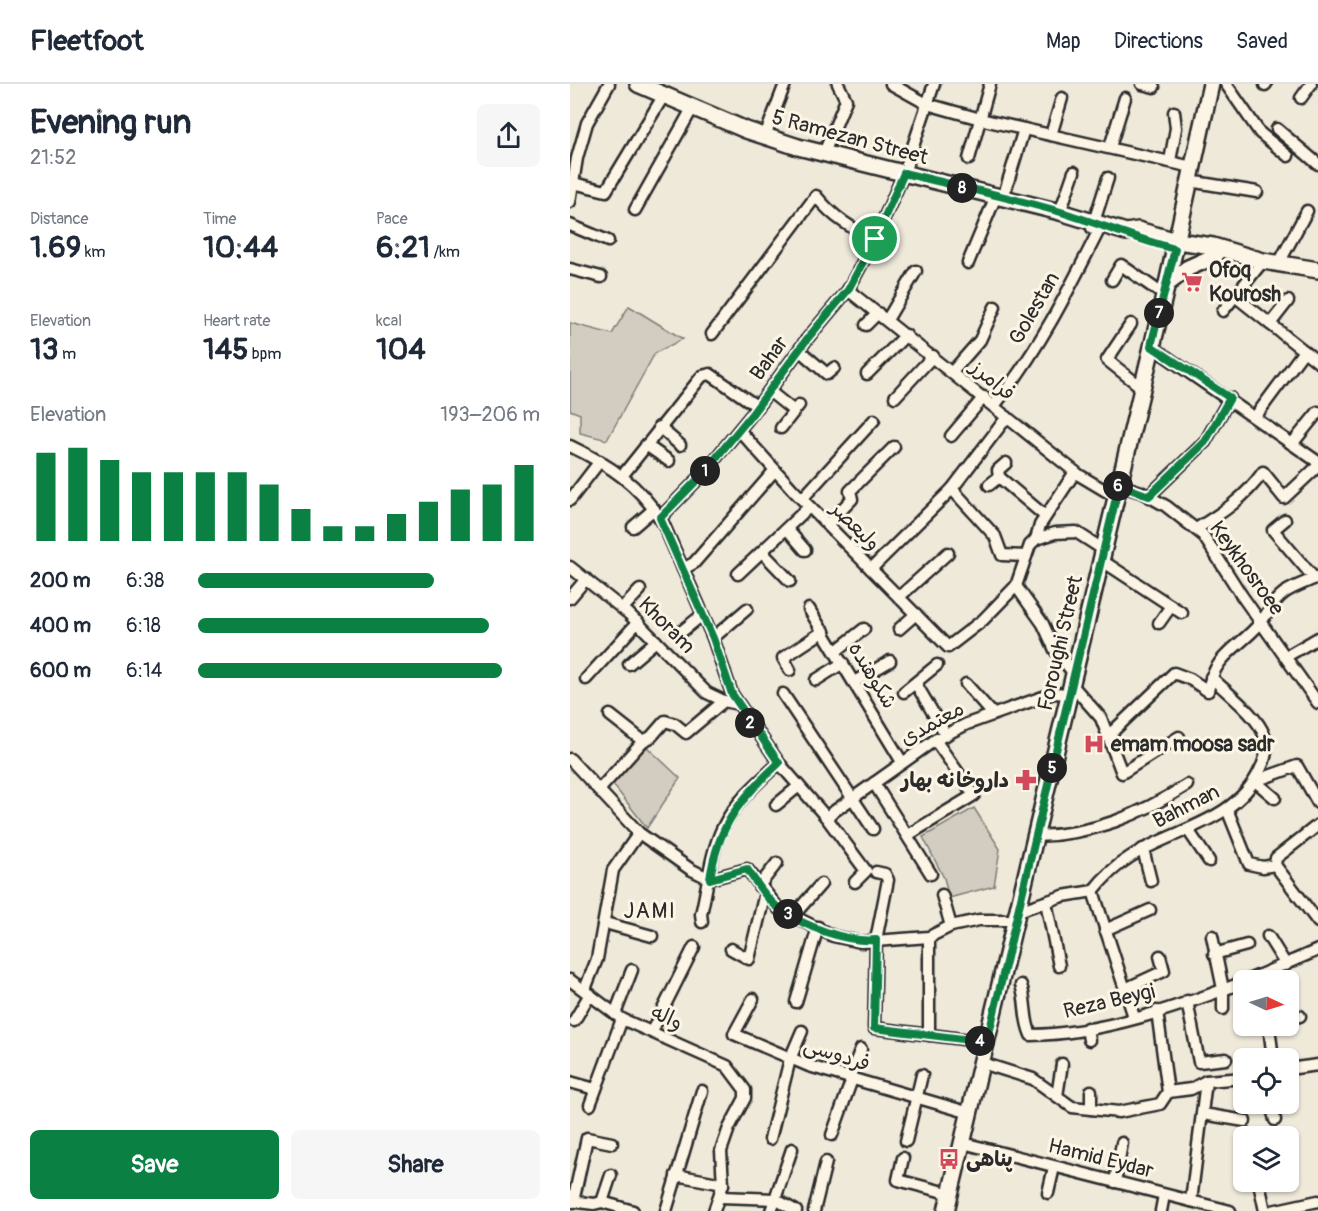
<!DOCTYPE html>
<meta charset="utf-8">
<style>
:root{--surface:#fff;--page:#f6f6f7;--text:#1f2937;--muted:#747a83;--line:#e0e1e3;--accent:#0b8043}
body{margin:0;font-family:Pangolin,"Playpen Sans Arabic",sans-serif;background:var(--page);color:var(--text);height:100vh;display:flex;flex-direction:column;font-size:22px;white-space:nowrap}
*{box-sizing:border-box;margin:0}
p{font-size:20px;color:var(--muted)}
.icon{flex:none;width:33px;height:33px;fill:none;stroke:currentColor;stroke-width:2;stroke-linecap:round;stroke-linejoin:round}
.map{position:relative;flex:1;overflow:hidden}
.details{display:flex;flex-direction:column;background:var(--surface);width:570px}
.details>*{flex:none}
.needle{width:39px;rotate:94deg}
.buttons{position:absolute;left:663px;top:886px;display:grid;gap:12px}
.buttons a{display:grid;place-items:center;width:66px;height:66px;border-radius:9px;background:var(--surface);box-shadow:0 2px 4px #0004;font-size:30px}
.pin{position:absolute;display:grid;place-items:center;width:51px;height:51px;color:#fff;margin:-26px;border:3px solid #fff;border-radius:50%;box-shadow:0 2px 6px #0007}
.km{position:absolute;width:30px;height:30px;margin:-15px;border-radius:50%;background:#222;color:#fff;font-size:16px;line-height:30px;text-align:center}
.round{display:grid;place-items:center;flex:none;width:63px;height:63px;border-radius:9px;background:var(--page)}
.summary{display:flex;align-items:center;justify-content:space-between;height:102px;padding:0 30px}
h1{font-size:33px;font-weight:800;line-height:45px}
.stats{display:grid;grid-template-columns:repeat(3,1fr);gap:9px;height:102px;padding:6px 30px}
.stats div{display:grid;align-content:center}
.stats b{font-size:30px;font-weight:800}
.stats small{font-size:16px;font-weight:400}
.stats p{font-size:16px}
.chart{height:168px;padding:12px 30px}
.chart p{display:flex;justify-content:space-between}
.chart svg{width:100%;height:108px;margin-top:6px;stroke:var(--accent);stroke-width:6}
.action{display:flex;gap:12px;margin-top:auto;padding:12px 30px}
.action a{flex:1;height:69px;border-radius:9px;background:var(--accent);color:#fff;font-size:24px;font-weight:800;line-height:69px;text-align:center}
.action a+a{background:var(--page);color:var(--text)}
ul{padding:0 30px;list-style:none;font-size:20px}
li{display:grid;grid-template-columns:96px 72px 1fr;align-items:center;height:45px}
li i{height:15px;border-radius:8px;background:var(--accent)}
header{display:flex;align-items:center;gap:36px;box-sizing:border-box;height:84px;padding:0 30px;background:var(--surface);border-bottom:2px solid var(--line)}
header strong{font-size:28px}
nav{display:flex;gap:33px;margin-inline-start:auto;font-size:21px}
main{display:flex;flex:1;min-height:0}
.map>svg:first-child{display:block}
.green{fill:#d2cdc0;stroke:#7e7c76;stroke-width:1.5}
.lines{fill:none;stroke-linecap:round;stroke-linejoin:round}
.minor-casing{stroke:#2b2b2b;stroke-width:15}
.secondary-casing{stroke:#2b2b2b;stroke-width:20}
.minor{stroke:#fcf5e5;stroke-width:10}
.secondary{stroke:#fcf5e5;stroke-width:15}
.route-casing{stroke:#fff;stroke-width:12}
.route{stroke:#0b8043;stroke-width:8}
.labels{text-anchor:middle;stroke-width:6;stroke-linejoin:round;paint-order:stroke}
.street-label{font-size:21px;fill:#2b2b2b;stroke:#fcf5e5}
.poi-label{font-size:21px;font-weight:bold;fill:#2b2b2b;stroke:#fcf5e5;text-anchor:start}
.neighbourhood-label{font-size:22px;letter-spacing:1.5px;fill:#2b2b2b;stroke:#fcf5e5}
</style>
<header>
<strong>Fleetfoot</strong>
<nav><a>Map</a><a>Directions</a><a>Saved</a></nav>
</header>
<main>
<section class="details">
<div class="summary"><div><h1>Evening run</h1><p>21:52</p></div><a class="round"><svg class="icon" aria-label="share" viewBox="0 0 24 24"><path d="M12 15V3M7 8l5-5 5 5M5 13v7h14v-7"/></svg></a></div>
<div class="stats">
<div><p>Distance</p><b>1.69<small> km</small></b></div>
<div><p>Time</p><b>10:44</b></div>
<div><p>Pace</p><b>6:21<small> /km</small></b></div>
</div>
<div class="stats">
<div><p>Elevation</p><b>13<small> m</small></b></div>
<div><p>Heart rate</p><b>145<small> bpm</small></b></div>
<div><p>kcal</p><b>104</b></div>
</div>
<div class="chart"><p><span>Elevation</span>193–206 m</p>
<svg viewBox="0 0 160 44" preserveAspectRatio="none"><path d="M5 44V8M15 44V6M25 44V11M35 44V16M45 44V16M55 44V16M65 44V16M75 44V21M85 44V31M95 44V38M105 44V38M115 44V33M125 44V28M135 44V23M145 44V21M155 44V13"/></svg>
</div>
<ul>
<li><b>200 m</b>6:38<i style="width:69%"></i></li>
<li><b>400 m</b>6:18<i style="width:85%"></i></li>
<li><b>600 m</b>6:14<i style="width:89%"></i></li>
</ul>
<div class="action"><a>Save</a><a>Share</a></div>
</section>
<div class="map">
<svg width="748" height="1127" viewBox="0 0 748 1127">
<rect width="100%" height="100%" fill="#efe9da"/>
<filter id="ink" filterUnits="userSpaceOnUse"><feTurbulence type="fractalNoise" baseFrequency=".0167" numOctaves="2"/><feDisplacementMap in="SourceGraphic" scale="12" xChannelSelector="R" yChannelSelector="G"/><feConvolveMatrix kernelMatrix="1 2 1 2 8 2 1 2 1" color-interpolation-filters="sRGB"/></filter>
<g filter="url(#ink)">
<g class="green">
<path d="M59,222L113,255L85,269L37,356L10,349V330L0,326V239L42,250Z"/>
<path d="M77,663L110,694L77,744L41,698Z"/>
<path d="M404,724L430,765L424,802L379,814L374,794L353,753Z"/>
</g>
<g class="lines">
<defs>
<g id="minor">
<path d="M321,0L357,20L414,36L622,83"/>
<path d="M572,0L584,3"/>
<path d="M656,0L690,49L718,72"/>
<path d="M695,1L696,0"/>
<path d="M731,14L741,0"/>
<path d="M707,45L748,80"/>
<path d="M481,51L492,14"/>
<path d="M195,52L215,0"/>
<path d="M540,63L555,14"/>
<path d="M254,69L276,16L268,0"/>
<path d="M399,75L420,0"/>
<path d="M600,77L606,44L604,28"/>
<path d="M619,97L687,108"/>
<path d="M3,99L36,107L94,11"/>
<path d="M433,114L454,45"/>
<path d="M0,118L7,74L17,39L39,0"/>
<path d="M65,126L123,23"/>
<path d="M490,128L504,88"/>
<path d="M0,141L38,157"/>
<path d="M522,144L538,94"/>
<path d="M398,179L426,112"/>
<path d="M709,179L737,127"/>
<path d="M0,185L31,193"/>
<path d="M542,196L551,181L594,211"/>
<path d="M278,206L509,391L546,413"/>
<path d="M665,212L748,278"/>
<path d="M653,227L693,177"/>
<path d="M317,236L346,187"/>
<path d="M561,240L537,276L571,303"/>
<path d="M700,240L718,217"/>
<path d="M296,241L308,229"/>
<path d="M142,250L246,112C263,133 280,144 305,155"/>
<path d="M581,262L748,378"/>
<path d="M229,266L257,290L264,284"/>
<path d="M382,288L410,256L425,223"/>
<path d="M297,290L336,251"/>
<path d="M199,307L224,327"/>
<path d="M325,313L363,272"/>
<path d="M424,322C468,268 500,204 531,142"/>
<path d="M685,333L734,267"/>
<path d="M89,343L110,361"/>
<path d="M211,344L229,321"/>
<path d="M169,346L224,407L378,563L413,536L446,502L460,461L466,455L485,449L506,448L534,466"/>
<path d="M381,352L414,313"/>
<path d="M722,360L748,328"/>
<path d="M76,361L99,377"/>
<path d="M0,362C40,381 70,401 93,439L143,554L162,610L209,679L256,733L296,787L285,798"/>
<path d="M52,392L132,292L140,290L188,323"/>
<path d="M429,393L475,432"/>
<path d="M419,401L429,393L428,386L436,379"/>
<path d="M549,401L571,408L596,422L633,451L672,512L748,619"/>
<path d="M382,405L425,452L432,471L456,472"/>
<path d="M579,412L635,358L660,314"/>
<path d="M232,415L304,336"/>
<path d="M0,416L30,377"/>
<path d="M90,434L132,391L182,330L237,255L278,206L305,155L334,89L364,0"/>
<path d="M715,436L703,446L744,494"/>
<path d="M257,441L282,415L280,407L324,363"/>
<path d="M63,443L84,425"/>
<path d="M217,445L235,466"/>
<path d="M626,445C652,429 675,414 693,388L714,414L748,382"/>
<path d="M466,455L470,441L505,388"/>
<path d="M193,469L220,497"/>
<path d="M531,476L612,529"/>
<path d="M0,483L59,530L137,609L154,617L168,620"/>
<path d="M113,485L124,479L205,386"/>
<path d="M301,485L382,405L437,333"/>
<path d="M168,490L239,423"/>
<path d="M446,502L473,540L485,566L504,590"/>
<path d="M329,513L378,469"/>
<path d="M0,514L16,495"/>
<path d="M53,524L70,506"/>
<path d="M239,525L332,678"/>
<path d="M589,539L601,522"/>
<path d="M329,545L346,530"/>
<path d="M111,548L132,531"/>
<path d="M143,554L177,525"/>
<path d="M266,567L294,545"/>
<path d="M717,572L748,554"/>
<path d="M59,580L86,557"/>
<path d="M220,586L213,574L254,547"/>
<path d="M16,595L68,538"/>
<path d="M246,596L273,579"/>
<path d="M284,598L320,577"/>
<path d="M346,600L376,651"/>
<path d="M396,600L423,630"/>
<path d="M502,601L531,634L552,689L609,653"/>
<path d="M334,608L367,581"/>
<path d="M213,610L303,745"/>
<path d="M40,631L73,657"/>
<path d="M539,651L604,589L620,595L638,607C644,570 671,563 691,538C700,526 701,519 714,509C724,502 737,498 748,493"/>
<path d="M0,675L69,749L120,785L140,795L177,785L209,825L263,852L291,858L359,853L381,842L409,836H446"/>
<path d="M304,699L361,790"/>
<path d="M30,705L73,657L81,653L95,637L105,640L116,649L154,617"/>
<path d="M705,714L685,697L727,682L748,719"/>
<path d="M206,721L229,702"/>
<path d="M657,725L679,780L693,783L705,781L748,838"/>
<path d="M256,733L365,656L397,640L484,609L500,610"/>
<path d="M618,746L639,777"/>
<path d="M338,751L404,711L365,656"/>
<path d="M466,752C522,751 570,731 617,701"/>
<path d="M573,765L581,797"/>
<path d="M705,781L706,774L748,741"/>
<path d="M306,788L315,790L318,796L306,856L304,944L417,958"/>
<path d="M189,802L207,779"/>
<path d="M523,807L564,933"/>
<path d="M372,811L381,842"/>
<path d="M476,818L489,882"/>
<path d="M448,827L493,812L523,807C534,793 544,783 560,773C604,745 666,738 690,686C696,675 698,663 694,651C688,632 656,608 641,593"/>
<path d="M223,832L251,800"/>
<path d="M132,838L131,830C138,802 140,769 153,743C166,717 188,698 209,679"/>
<path d="M35,839L82,852"/>
<path d="M535,846L580,826"/>
<path d="M642,852L653,905V925"/>
<path d="M698,852L716,881"/>
<path d="M359,853V951"/>
<path d="M161,865L179,875L195,809"/>
<path d="M644,870L677,861"/>
<path d="M0,896L52,935L157,982L175,1006V1014L159,1044L151,1067L153,1100L144,1127"/>
<path d="M676,897L748,866"/>
<path d="M451,901C457,919 453,933 461,951C532,950 608,923 674,898"/>
<path d="M15,905L27,875L43,786L69,749"/>
<path d="M555,905L594,887L590,872"/>
<path d="M183,915L164,950L239,982L400,1029"/>
<path d="M617,917L629,978L656,975"/>
<path d="M226,918L248,843"/>
<path d="M587,927L598,1008"/>
<path d="M45,930L62,886"/>
<path d="M718,935L730,932"/>
<path d="M4,937L20,910"/>
<path d="M517,944L519,956"/>
<path d="M82,947L124,863"/>
<path d="M698,975L702,967L699,942"/>
<path d="M412,979L463,995L502,1023L549,1028L590,1020L598,1008L621,1005L636,997L674,994"/>
<path d="M718,985L748,981"/>
<path d="M279,994L291,965"/>
<path d="M0,998L25,1005"/>
<path d="M521,1007V1025"/>
<path d="M718,1011H719"/>
<path d="M487,1012L492,980"/>
<path d="M701,1020L705,1036"/>
<path d="M20,1021L52,935"/>
<path d="M633,1030L675,1037"/>
<path d="M262,1051L282,995"/>
<path d="M200,1055L220,975L232,947"/>
<path d="M336,1057L352,991"/>
<path d="M393,1059L660,1127"/>
<path d="M333,1074L328,1096L381,1110"/>
<path d="M106,1091L153,1100"/>
<path d="M545,1098L552,1059"/>
<path d="M689,1099L695,1127"/>
<path d="M478,1109L484,1083"/>
<path d="M150,1113L205,1115L226,1127"/>
<path d="M0,1117L24,1120L32,1118L63,1127"/>
<path d="M621,1117L636,997"/>
<path d="M3,1118L17,1054L42,1059"/>
<path d="M32,1118L41,1091"/>
<path d="M96,1127L132,1007"/>
<path d="M201,1127L222,1065"/>
<path d="M244,1127L256,1078"/>
<path d="M591,1127L594,1111"/>
<path d="M702,1127L748,1117"/>
</g>
<g id="secondary">
<path d="M68,0L176,46L228,63L490,128L556,148L568,146L607,157L643,162L693,177L748,186"/>
<path d="M597,200L618,184L645,172"/>
<path d="M376,1127L597,200L641,0"/>
</g>
</defs>
<use href="#minor" class="minor-casing"/>
<use href="#secondary" class="secondary-casing"/>
<use href="#minor" class="minor"/>
<use href="#secondary" class="secondary"/>
</g>
</g>
<g class="lines" filter="url(#ink)">
<defs>
<path id="route" d="M334,89C386,102 439,113 491,128C530,140 566,155 605,165L581,262L660,314L635,358L579,412L549,401L417,958L304,944L306,856C278,859 233,842 210,825C197,816 186,798 177,785L140,795C148,741 170,715 209,679L162,610L143,554L90,434L132,391L182,330L237,255L278,206L305,155Z"/>
</defs>
<use href="#route" class="route-casing"/>
<use href="#route" class="route"/>
</g>
<defs>
<symbol id="supermarket-bare" viewBox="-9 -9 18 18"><path d="M-6-5.5h2.5l.6 2H6L4.5 2H-2.5L-4.4-4H-6ZM-1.5 3.2a1.3 1.3 0 1 0 .1 0ZM3 3.2a1.3 1.3 0 1 0 .1 0Z" fill="#d1495b" stroke="#fcf5e5" stroke-width="2.5" paint-order="stroke"/></symbol>
<symbol id="hospital-bare" viewBox="-9 -9 18 18"><path d="M-5-5h3v3.5h4V-5h3V5h-3V1.5h-4V5h-3Z" fill="#d1495b" stroke="#fcf5e5" stroke-width="2.5" paint-order="stroke"/></symbol>
<symbol id="pharmacy-bare" viewBox="-9 -9 18 18"><path d="M-2-6h4v4h4v4h-4v4h-4v-4h-4v-4h4Z" fill="#d1495b" stroke="#fcf5e5" stroke-width="2.5" paint-order="stroke"/></symbol>
<symbol id="bus-bare" viewBox="-9 -9 18 18"><path d="M-5-6H5V4H4V6H2V4H-2V6H-4V4H-5ZM-3.5-4V0h7V-4ZM-3.5 1.2v1.5H-2V1.2ZM2 1.2v1.5H3.5V1.2Z" fill="#d1495b" stroke="#fcf5e5" stroke-width="2.5" paint-order="stroke"/></symbol>
</defs>
<g fill-rule="evenodd">
<use href="#supermarket-bare" x="607" y="183" width="30" height="30"/>
<use href="#hospital-bare" x="509" y="645" width="30" height="30"/>
<use href="#pharmacy-bare" x="441" y="681" width="30" height="30"/>
<use href="#bus-bare" x="364" y="1060" width="30" height="30"/>
</g>
<g class="labels">
<g class="street-label">
<text transform="translate(280 53) rotate(15)" y="7">5 Ramezan Street</text>
<text transform="translate(464 224) rotate(-60)" y="7">Golestan</text>
<text transform="translate(199 274) rotate(-54)" y="7">Bahar</text>
<text transform="translate(423 296) rotate(40)" y="7">فرامرز</text>
<text transform="translate(286 442) rotate(45)" y="7">ولیعصر</text>
<text transform="translate(677 484) rotate(54)" y="7">Keykhosroee</text>
<text transform="translate(97 541) rotate(45)" y="7">Khoram</text>
<text transform="translate(490 559) rotate(-77)" y="7">Foroughi Street</text>
<text transform="translate(303 591) rotate(59)" y="7">شکوهنده</text>
<text transform="translate(362 639) rotate(-29)" y="7">معتمدی</text>
<text transform="translate(616 722) rotate(-27)" y="7">Bahman</text>
<text transform="translate(539 917) rotate(-13)" y="7">Reza Beygi</text>
<text transform="translate(97 933) rotate(23)" y="7">واله</text>
<text transform="translate(267 970) rotate(18)" y="7">فردوسی</text>
<text transform="translate(531 1074) rotate(14)" y="7">Hamid Eydar</text>
</g>
<g class="poi-label">
<text x="639" y="193">Ofoq<tspan x="639" dy="24">Kourosh</tspan></text>
<text x="541" y="667">emam moosa sadr</text>
<text x="439" y="703" text-anchor="end">داروخانه بهار</text>
<text x="396" y="1082">پناهی</text>
</g>
<g class="neighbourhood-label">
<text x="80" y="834">JAMI</text>
</g>
</g>
</svg>
<div class="buttons">
<a><svg class="needle" viewBox="-14 -14 28 28"><path d="M0-13l5 13h-10z" fill="#e53935"/><path d="M0 13l5-13h-10z" fill="#747a83"/></svg></a>
<a><svg class="icon" aria-label="locate" viewBox="0 0 24 24"><circle cx="12" cy="12" r="6"/><path d="M12 2v4M12 18v4M2 12h4M18 12h4"/></svg></a>
<a><svg class="icon" aria-label="layers" viewBox="0 0 24 24"><path d="M12 4l9 5-9 5-9-5zM3 14l9 5 9-5"/></svg></a>
</div>
<div class="pin" style="left:305px;top:155px;background:#1e9e55"><svg class="icon" aria-label="arrive" viewBox="0 0 24 24"><path d="M6 21V4h12l-3 4 3 4H6"/></svg></div>
<b class="km" style="left:135px;top:387px">1</b>
<b class="km" style="left:180px;top:639px">2</b>
<b class="km" style="left:218px;top:830px">3</b>
<b class="km" style="left:410px;top:957px">4</b>
<b class="km" style="left:482px;top:684px">5</b>
<b class="km" style="left:548px;top:402px">6</b>
<b class="km" style="left:589px;top:229px">7</b>
<b class="km" style="left:392px;top:104px">8</b>
</div>
</main>
